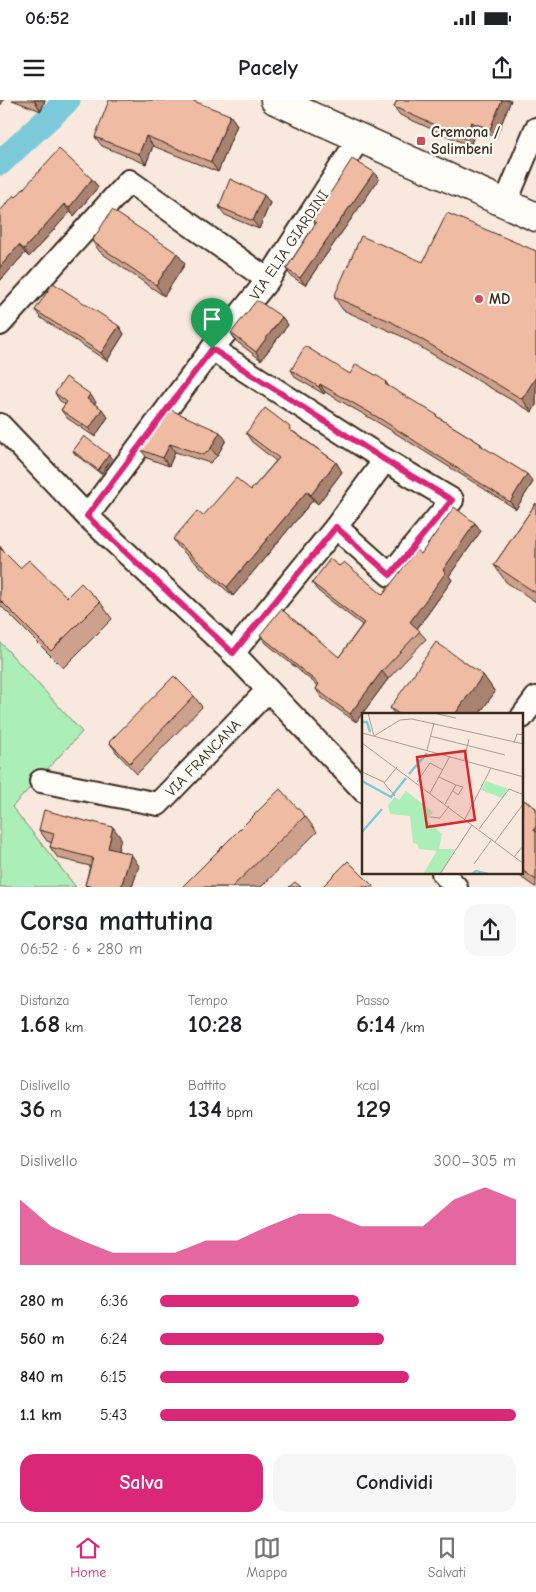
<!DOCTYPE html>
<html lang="it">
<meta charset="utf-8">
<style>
:root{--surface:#fff;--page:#f6f6f6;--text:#202124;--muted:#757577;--line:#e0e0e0;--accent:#db2777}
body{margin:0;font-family:"Comic Neue",sans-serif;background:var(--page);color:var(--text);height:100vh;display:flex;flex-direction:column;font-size:19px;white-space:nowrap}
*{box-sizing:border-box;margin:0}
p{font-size:16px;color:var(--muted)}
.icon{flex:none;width:28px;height:28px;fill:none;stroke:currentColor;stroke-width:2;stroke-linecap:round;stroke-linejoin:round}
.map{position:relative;height:787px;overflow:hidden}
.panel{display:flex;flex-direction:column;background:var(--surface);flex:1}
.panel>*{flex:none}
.pin{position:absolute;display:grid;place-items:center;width:42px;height:42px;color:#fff;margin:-51px -21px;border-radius:50% 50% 50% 0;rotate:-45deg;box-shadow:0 0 5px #0007}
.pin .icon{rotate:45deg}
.round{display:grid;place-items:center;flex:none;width:52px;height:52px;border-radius:15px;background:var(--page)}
.headline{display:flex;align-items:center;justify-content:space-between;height:85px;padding:0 20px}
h1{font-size:28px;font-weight:700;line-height:38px}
.figures{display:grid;grid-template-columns:repeat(3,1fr);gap:8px;height:85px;padding:5px 20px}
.figures div{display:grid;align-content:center}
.figures b{font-size:25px;font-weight:700}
.figures small{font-size:14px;font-weight:400}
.figures p{font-size:14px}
.chart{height:140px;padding:10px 20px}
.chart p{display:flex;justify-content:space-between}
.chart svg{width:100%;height:90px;margin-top:5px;fill:var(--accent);opacity:.7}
.cta{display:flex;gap:10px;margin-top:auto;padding:10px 20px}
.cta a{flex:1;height:58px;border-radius:15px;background:var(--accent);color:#fff;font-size:20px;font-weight:700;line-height:58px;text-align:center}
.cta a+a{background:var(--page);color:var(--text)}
ul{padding:0 20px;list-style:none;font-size:16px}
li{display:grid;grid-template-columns:80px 60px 1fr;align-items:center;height:38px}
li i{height:12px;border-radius:6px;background:var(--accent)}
.status{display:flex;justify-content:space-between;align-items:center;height:35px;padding:0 25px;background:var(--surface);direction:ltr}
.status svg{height:14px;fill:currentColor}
header{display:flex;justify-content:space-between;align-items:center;height:65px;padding:0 20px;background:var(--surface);font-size:22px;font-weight:700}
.menu{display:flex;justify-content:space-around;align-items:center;height:70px;border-top:1px solid var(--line);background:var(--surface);font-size:14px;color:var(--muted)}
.menu a{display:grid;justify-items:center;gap:2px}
.menu .selected{color:var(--accent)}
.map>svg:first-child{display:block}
.green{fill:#aceeb7;stroke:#748c6a}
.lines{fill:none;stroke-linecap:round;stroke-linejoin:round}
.canal{stroke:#7ccad9;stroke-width:25}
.minor-casing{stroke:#3b2a1e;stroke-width:26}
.secondary-casing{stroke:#3b2a1e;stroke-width:31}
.minor{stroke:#fdfcf7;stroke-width:22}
.secondary{stroke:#fdfcf7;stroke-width:28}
.wall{fill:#cea18c;stroke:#3b2a1e}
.shaded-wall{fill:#a88372;stroke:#3b2a1e}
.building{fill:#f0bba3;stroke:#3b2a1e}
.route-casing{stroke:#fff;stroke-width:10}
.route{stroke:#db2777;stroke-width:6}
.poi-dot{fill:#d1495b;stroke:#fdfcf7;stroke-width:2}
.labels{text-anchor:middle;stroke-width:4.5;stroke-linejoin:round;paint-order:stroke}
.poi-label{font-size:15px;font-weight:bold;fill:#3b2a1e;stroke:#fdfcf7;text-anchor:start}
.street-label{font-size:15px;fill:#3b2a1e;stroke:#fdfcf7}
.inset-river{fill:none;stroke:#7ccad9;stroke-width:2.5}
.inset-road{fill:none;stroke:#ad9c91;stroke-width:1}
.view{fill:#d62828;fill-opacity:0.15;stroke:#d62828;stroke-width:2.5}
.inset-edge{fill:none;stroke:#3b2a1e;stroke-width:2.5}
</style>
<div class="status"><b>06:52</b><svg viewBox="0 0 49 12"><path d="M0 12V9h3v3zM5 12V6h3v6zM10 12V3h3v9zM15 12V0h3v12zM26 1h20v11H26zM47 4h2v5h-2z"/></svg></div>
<header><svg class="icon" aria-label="menu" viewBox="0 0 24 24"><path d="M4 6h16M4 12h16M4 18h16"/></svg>Pacely<svg class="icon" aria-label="share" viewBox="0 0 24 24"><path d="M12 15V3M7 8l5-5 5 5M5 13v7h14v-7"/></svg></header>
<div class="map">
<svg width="536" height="787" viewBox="0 0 536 787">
<rect width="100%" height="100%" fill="#f9e8de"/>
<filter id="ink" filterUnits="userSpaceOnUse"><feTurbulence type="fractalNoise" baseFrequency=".02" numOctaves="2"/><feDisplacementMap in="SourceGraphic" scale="10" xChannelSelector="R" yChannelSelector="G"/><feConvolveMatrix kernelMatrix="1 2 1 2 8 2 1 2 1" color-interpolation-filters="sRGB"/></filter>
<g filter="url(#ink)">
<path class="green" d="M0,542L82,632L12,707L76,787H0Z"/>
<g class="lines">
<path class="canal" d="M0,63L68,0"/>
<defs>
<g id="minor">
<path d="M505,104L536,29"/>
<path d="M0,224L129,81L268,180"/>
<path d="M212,249L385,360L336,427L233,553"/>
<path d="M0,325L87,416L233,553L364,691"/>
<path d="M87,416L212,249L268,180L360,37"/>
<path d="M336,427L390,475L452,400L385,360"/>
<path d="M522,617L536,598"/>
<path d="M41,681L158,704L268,590"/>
<path d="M443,773L456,787"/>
</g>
<path id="secondary" d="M275,0L536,117"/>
</defs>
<use href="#minor" class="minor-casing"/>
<use href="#secondary" class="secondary-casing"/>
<use href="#minor" class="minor"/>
<use href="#secondary" class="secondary"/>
</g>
<g class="wall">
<path d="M12,0H45L41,11Z"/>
<path d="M397,0H511L496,37L476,30L470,46L400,15L394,7Z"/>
<path d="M230,15L237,25L218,72L153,46L146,64L102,46L95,37Z"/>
<path d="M374,72L379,79L305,185L291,176L286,169L315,124L313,120Z"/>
<path d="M92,79L98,87L74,116L70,112L29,157L25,153L0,181V111L16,97Z"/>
<path d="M264,95L270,103L259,129L225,115L219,107Z"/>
<path d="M92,141L185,164L164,196L100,152Z"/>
<path d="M536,151V305L532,312L401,236L343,210L334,197L423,162Z"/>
<path d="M35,210L119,226L124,234L107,261L41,218Z"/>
<path d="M282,217L288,225L261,260L236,241L231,233Z"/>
<path d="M291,270L350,274L386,282L389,287L481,344L483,347L533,382L516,409L384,326L325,292L324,294L296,278Z"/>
<path d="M55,293L96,302L94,304L108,317L95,337L67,318L61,310L65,304L60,301Z"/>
<path d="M171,310L226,340L217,356L210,363L175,352L169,366L147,358L141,350Z"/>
<path d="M294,332L336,362L342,372L318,404L313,400L233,496L179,448L173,439L203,416L251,390L276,361L252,342L246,333Z"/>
<path d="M73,351L112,359L101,374L76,355Z"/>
<path d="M536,403V502L506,482L494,465Z"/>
<path d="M475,423L481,431L449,476L452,480L417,529L426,539L388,579L356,622L321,597L316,589L318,586L266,543L260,535L339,557L362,525L318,491L312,483L339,466L383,495L421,454Z"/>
<path d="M0,446L6,455L20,468L67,497L100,502L112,519L63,568L0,505Z"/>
<path d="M483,575L495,592L479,614H394L390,608Z"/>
<path d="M194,596L202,607L137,674L117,653L109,642Z"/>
<path d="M522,699L536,708V787H535L522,778L519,773H522Z"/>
<path d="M305,716L317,732L261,787H182Z"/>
<path d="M39,730L121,738L118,750L139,766L132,787H87L85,785L90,766L58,758L50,747L52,743L47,741Z"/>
</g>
<g class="shaded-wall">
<path d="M0,0H4L0,6Z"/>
<path d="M34,0H45L41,11Z"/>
<path d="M502,0H511L496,37L490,29Z"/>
<path d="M230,15L237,25L218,72L211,62Z"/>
<path d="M471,22L476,30L470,46L464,38Z"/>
<path d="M146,36L153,46L146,64L139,54Z"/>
<path d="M374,72L379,79L305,185L300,178Z"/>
<path d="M92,79L98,87L74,116L69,108Z"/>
<path d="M264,95L270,103L259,129L253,121Z"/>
<path d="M64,104L70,112L29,157L24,149Z"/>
<path d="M19,145L25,153L0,181V167Z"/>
<path d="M177,153L185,164L164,196L156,185Z"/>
<path d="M282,217L288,225L261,260L256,252Z"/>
<path d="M119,226L124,234L107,261L101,253Z"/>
<path d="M536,277V305L532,312L522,299Z"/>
<path d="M320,284L325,292L324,294L319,287Z"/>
<path d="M90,294L96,302L93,307L87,299Z"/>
<path d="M102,309L108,317L95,337L89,329Z"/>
<path d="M220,332L226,340L217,356L211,348Z"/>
<path d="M170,344L175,352L169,366L163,358Z"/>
<path d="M109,355L112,359L101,374L98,370Z"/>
<path d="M336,362L342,372L318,404L311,395Z"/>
<path d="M527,374L533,382L516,409L510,402Z"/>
<path d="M307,391L313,400L233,496L227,487Z"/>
<path d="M475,423L481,431L449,476L452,480L416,530L410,522L443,470Z"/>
<path d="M382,571L388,579L356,622L350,614Z"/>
<path d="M483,575L495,592L479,614H455Z"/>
<path d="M113,727L121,738L116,759L108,748Z"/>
<path d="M131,754L139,766L132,787H121Z"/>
</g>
<g class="building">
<path d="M109,0H191L230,15L211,62L146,36L139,54L95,37Z"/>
<path d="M397,0H502L490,29L471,22L464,38L394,7Z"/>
<path d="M59,49L92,79L69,108L64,104L24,149L19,145L0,167V111L14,95L16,97Z"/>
<path d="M352,59L374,72L300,178L286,169L316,123L313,120Z"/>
<path d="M230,79L264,95L253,121L219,107Z"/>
<path d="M112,110L177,153L156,185L92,141Z"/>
<path d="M447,113L536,151V277L522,299L392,222L334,197L361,136L423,162Z"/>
<path d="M53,183L119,226L101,253L35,210Z"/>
<path d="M257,200L282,217L256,252L231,233Z"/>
<path d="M305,246L350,274L356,264L379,277L386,282L385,284L437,315L436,316L481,344L480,345L527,374L510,402L379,318L320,284L319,287L291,270Z"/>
<path d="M66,277L90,294L87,299L102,309L89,329L61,310L67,302L55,293Z"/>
<path d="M265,308L290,327L289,329L336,362L311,395L307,391L227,487L173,439L197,411L203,416L236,378L251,390L279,358L246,333Z"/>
<path d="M171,310L220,332L211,348L204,355L170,344L163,358L141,350Z"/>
<path d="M84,336L109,355L98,370L73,351Z"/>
<path d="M536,403V493L494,465Z"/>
<path d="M454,407L475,423L443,470L446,472L410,522L420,531L382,571L350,614L316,589L319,584L260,535L281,509L339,557L364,523L312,483L330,459L339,466L344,462L383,495L416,450L421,454Z"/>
<path d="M0,448L20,468L29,460L67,497L81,483L100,502L51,551L0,500Z"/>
<path d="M436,542L483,575L455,614H399L390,608Z"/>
<path d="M174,576L194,596L130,663L109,642Z"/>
<path d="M280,689L305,716L232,787H182Z"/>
<path d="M522,699L536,708V726L534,730L536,732V780L522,770Z"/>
<path d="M44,710L93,723V722L113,727L108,748L131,754L121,787H93L85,785L93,758L50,747L54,734L39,730Z"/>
<path d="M348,761L374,787H322Z"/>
<path d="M295,782L301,787H289Z"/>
</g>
</g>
<g class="lines" filter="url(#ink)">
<defs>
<path id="route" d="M212,249L385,360L452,400L390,475L336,427L233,553L87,416Z"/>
</defs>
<use href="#route" class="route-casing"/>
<use href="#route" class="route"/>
</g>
<g class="poi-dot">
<rect x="416" y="36" width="10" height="10" rx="2.5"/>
<circle cx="479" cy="199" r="5"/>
</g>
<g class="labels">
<g class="poi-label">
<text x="431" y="37">Cremona /<tspan x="431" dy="17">Salimbeni</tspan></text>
<text x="489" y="204">MD</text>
</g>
<g class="street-label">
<text transform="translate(289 145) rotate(-56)" y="5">VIA ELIA GIARDINI</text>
<text transform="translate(203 658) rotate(-46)" y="5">VIA FRANCANA</text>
</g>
</g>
<g transform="translate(362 613)">
<rect width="161" height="161" fill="#f9e8de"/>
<path d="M124,68L146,76L140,85L119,77ZM44,78L71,99L65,107L80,121L77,136H93L79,161H61L75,138L57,136L55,131L51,130L48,103L28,101L26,92L33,84L37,87Z" fill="#aceeb7"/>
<path class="inset-river" d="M0,9H5L8,19M47,61L65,40M0,68L29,84L44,65M0,119L20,96M110,161L114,158L126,161"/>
<path class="inset-road" d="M6,0L12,23L38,7L50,6L162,31M71,0L94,5M0,20L162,64M68,23L143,42M0,30L162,151M152,30L155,21L162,22M65,37L72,10M102,47L107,26M0,59L22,69M77,64L94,72L83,91M55,69L68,50L81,57M91,78L96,82L101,74L94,72M68,80L88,43M33,83L22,70L35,54M68,104L78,105L87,93M103,106L129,55M117,116L147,76L162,82M133,129L162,90M152,144L162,132M112,151L130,126M78,161L110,112"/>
<path class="view" d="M103,38L113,107L65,114L55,44Z"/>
<rect width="161" height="161" class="inset-edge"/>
</g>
</svg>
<div class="pin" style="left:212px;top:249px;background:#1e9e55"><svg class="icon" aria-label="arrive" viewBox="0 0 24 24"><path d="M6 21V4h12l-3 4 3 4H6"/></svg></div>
</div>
<section class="panel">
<div class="headline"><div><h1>Corsa mattutina</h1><p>06:52 · 6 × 280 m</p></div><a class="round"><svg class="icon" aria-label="share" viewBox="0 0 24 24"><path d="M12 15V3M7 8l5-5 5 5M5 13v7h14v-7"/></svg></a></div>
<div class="figures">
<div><p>Distanza</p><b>1.68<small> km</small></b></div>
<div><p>Tempo</p><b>10:28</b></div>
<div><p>Passo</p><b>6:14<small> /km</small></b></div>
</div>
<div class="figures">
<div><p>Dislivello</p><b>36<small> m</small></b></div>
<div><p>Battito</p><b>134<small> bpm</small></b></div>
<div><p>kcal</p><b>129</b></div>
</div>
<div class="chart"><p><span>Dislivello</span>300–305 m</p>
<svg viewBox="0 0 160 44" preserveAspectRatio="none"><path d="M0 44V12L10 25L20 32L30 38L40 38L50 38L60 32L70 32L80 25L90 19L100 19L110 25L120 25L130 25L140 12L150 6L160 12V44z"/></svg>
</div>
<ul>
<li><b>280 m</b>6:36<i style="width:56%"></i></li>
<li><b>560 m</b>6:24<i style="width:63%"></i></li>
<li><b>840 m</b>6:15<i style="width:70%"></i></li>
<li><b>1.1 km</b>5:43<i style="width:100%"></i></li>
</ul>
<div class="cta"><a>Salva</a><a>Condividi</a></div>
</section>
<nav class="menu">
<a class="selected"><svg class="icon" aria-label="home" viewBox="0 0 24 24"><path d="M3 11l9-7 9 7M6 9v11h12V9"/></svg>Home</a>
<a><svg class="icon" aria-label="map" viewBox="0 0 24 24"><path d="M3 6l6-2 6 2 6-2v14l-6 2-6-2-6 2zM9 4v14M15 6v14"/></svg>Mappa</a>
<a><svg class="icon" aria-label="saved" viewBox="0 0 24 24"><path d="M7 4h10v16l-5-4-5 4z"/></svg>Salvati</a>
</nav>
